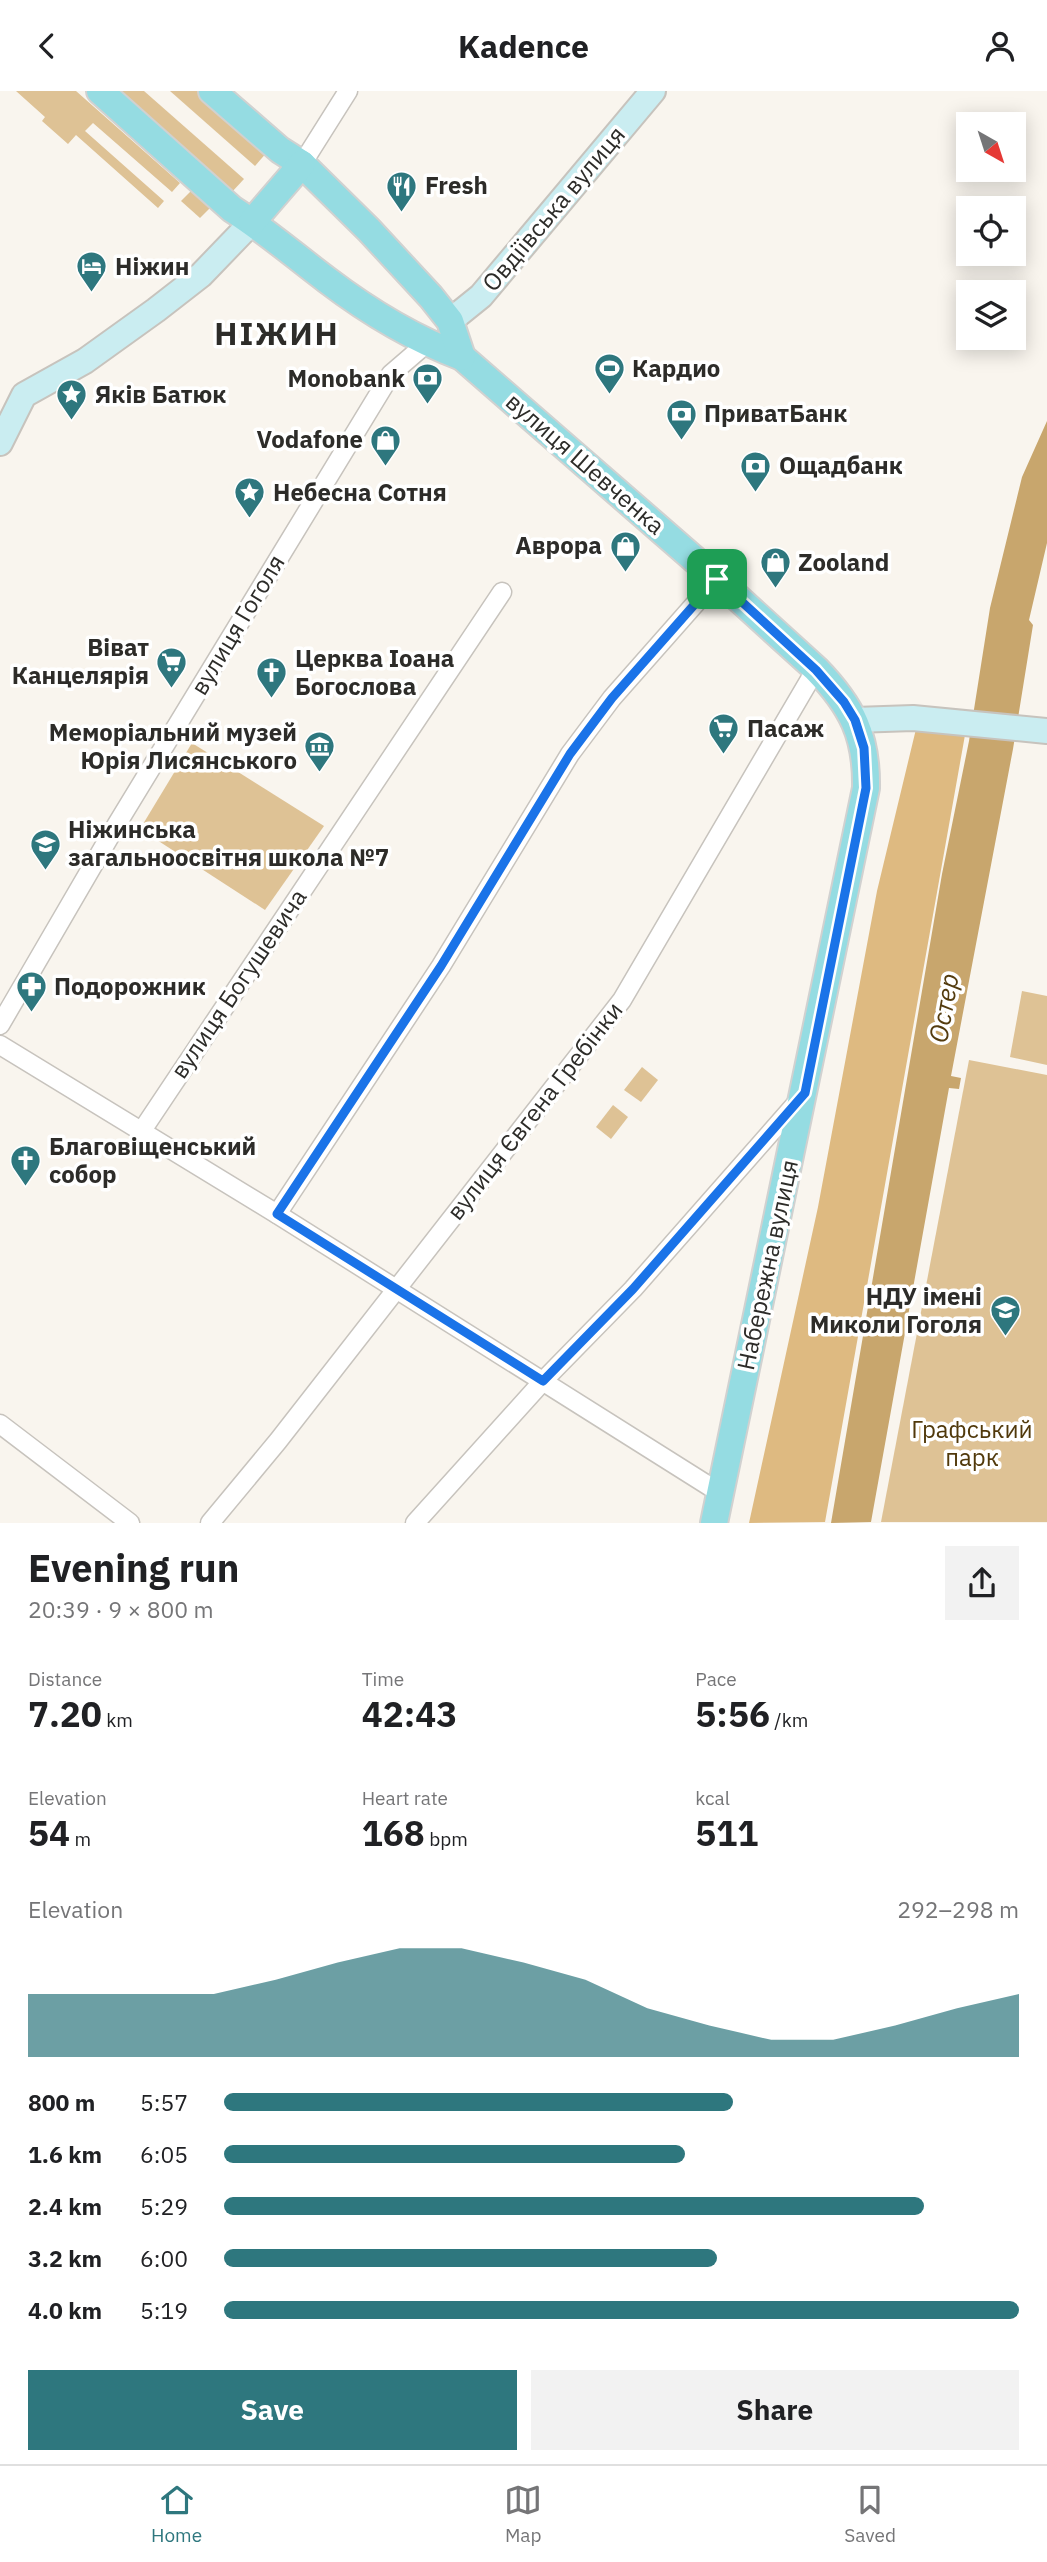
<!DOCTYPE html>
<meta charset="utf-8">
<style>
:root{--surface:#fff;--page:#f2f2f2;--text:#202124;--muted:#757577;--line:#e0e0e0;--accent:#2e777e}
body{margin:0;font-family:"IBM Plex Sans",sans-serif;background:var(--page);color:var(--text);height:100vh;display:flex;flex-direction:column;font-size:26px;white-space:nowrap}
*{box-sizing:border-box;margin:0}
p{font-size:23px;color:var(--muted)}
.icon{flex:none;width:38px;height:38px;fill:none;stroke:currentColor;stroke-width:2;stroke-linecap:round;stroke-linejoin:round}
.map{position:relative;height:1432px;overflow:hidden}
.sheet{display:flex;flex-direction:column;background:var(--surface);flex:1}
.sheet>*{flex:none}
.needle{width:46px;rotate:141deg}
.buttons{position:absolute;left:956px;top:21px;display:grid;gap:14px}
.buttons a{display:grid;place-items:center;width:70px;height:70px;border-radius:0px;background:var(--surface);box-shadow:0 4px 18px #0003;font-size:35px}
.pin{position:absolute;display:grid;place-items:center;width:60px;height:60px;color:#fff;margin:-30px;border-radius:14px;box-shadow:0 4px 10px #0006}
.round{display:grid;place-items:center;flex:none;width:74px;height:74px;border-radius:0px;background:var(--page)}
.summary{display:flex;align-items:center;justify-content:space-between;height:119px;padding:0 28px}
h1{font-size:38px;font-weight:700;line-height:52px}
.stats{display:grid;grid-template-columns:repeat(3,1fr);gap:10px;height:119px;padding:7px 28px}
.stats div{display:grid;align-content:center}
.stats b{font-size:35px;font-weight:700}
.stats small{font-size:19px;font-weight:400}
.stats p{font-size:19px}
.chart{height:196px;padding:14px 28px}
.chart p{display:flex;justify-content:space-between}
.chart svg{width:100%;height:126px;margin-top:7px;fill:var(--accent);opacity:.7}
.primary-button{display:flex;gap:14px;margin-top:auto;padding:14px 28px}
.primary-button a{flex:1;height:80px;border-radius:0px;background:var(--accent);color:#fff;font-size:28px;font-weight:700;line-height:80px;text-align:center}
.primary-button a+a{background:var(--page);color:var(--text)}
ul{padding:0 28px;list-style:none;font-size:23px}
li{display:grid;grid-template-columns:112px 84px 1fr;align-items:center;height:52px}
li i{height:18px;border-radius:9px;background:var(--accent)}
header{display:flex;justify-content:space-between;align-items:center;height:91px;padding:0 28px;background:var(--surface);font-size:32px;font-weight:700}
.dock{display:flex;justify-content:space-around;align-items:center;height:98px;border-top:2px solid var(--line);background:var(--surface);font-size:19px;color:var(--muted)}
.dock a{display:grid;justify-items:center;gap:4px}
.dock .on{color:var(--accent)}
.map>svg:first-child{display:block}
.green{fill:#dec295}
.forest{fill:#deba81}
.water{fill:#c8a66d}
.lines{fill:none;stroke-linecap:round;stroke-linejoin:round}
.street-casing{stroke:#c7c3bd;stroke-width:21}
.secondary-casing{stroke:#c7c3bd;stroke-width:28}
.primary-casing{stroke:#d1d1d0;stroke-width:30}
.street{stroke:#fff;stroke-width:18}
.secondary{stroke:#caedf1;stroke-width:24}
.primary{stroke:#95dce2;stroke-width:26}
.route-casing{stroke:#fff;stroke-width:14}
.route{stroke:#1a73e8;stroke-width:9}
.labels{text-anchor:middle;stroke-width:7;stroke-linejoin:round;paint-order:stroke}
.poi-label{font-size:24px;font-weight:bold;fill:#2d2c29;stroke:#fff;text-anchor:start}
.street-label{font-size:24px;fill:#2d2c29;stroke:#fff}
.park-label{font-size:24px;fill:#51390b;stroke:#fff}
.water-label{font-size:26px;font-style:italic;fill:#543c0f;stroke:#fff}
.district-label{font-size:32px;font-weight:bold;letter-spacing:2px;fill:#2d2c29;stroke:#fff}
</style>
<header><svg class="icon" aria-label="back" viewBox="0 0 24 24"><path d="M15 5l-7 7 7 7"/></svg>Kadence<svg class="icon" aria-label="person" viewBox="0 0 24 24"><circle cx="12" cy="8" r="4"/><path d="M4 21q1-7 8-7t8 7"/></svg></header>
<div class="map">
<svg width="1047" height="1432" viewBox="0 0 1047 1432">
<rect width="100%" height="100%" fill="#f9f5ee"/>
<g class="green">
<path d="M16,0H76L180,92L172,101L93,32L85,40L164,110L158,117L76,44L68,53L42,30L45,26Z"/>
<path d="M116,0H144L244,88L231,102Z"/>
<path d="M170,0H200L268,60L255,75Z"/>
<path d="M191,100L210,117L200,127L181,110Z"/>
<path d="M192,652L324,735L265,819L140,738Z"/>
<path d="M1022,900L1047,905V974L1010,966Z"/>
<path d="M969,969L1047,984V1431H881Z"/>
<path d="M642,976L658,989L641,1011L624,999Z"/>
<path d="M613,1014L628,1026L611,1048L596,1036Z"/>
</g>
<path class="forest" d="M916,638L965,644L825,1431L749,1432L818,1116L877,800Z"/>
<path class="water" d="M1047,330V452L1029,529L1033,534L1013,658L951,985L961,987L959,998L949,997L871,1431L831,1432L942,783L969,650L990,517L1022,386Z"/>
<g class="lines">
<defs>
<g id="street">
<path d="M302,73L348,0"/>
<path d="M0,934L117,733L391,283L427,252"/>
<path d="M0,954L277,1123L720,1402"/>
<path d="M141,1041L502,501"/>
<path d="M277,1123L441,875L570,663L612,607L717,488"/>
<path d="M0,1333L130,1432"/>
<path d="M210,1432L278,1350L622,909L816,578"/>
<path d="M415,1432L543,1290L633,1198L801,1007"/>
</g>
<g id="secondary">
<path d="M450,230L481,205L653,0"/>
<path d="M0,352L24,304L85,270L156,219L201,184L252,131"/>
<path d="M855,629L913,627L1047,640"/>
</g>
<g id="primary">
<path d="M100,0L232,118C265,139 295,165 327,189C369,221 412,247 462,266L717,488L816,578C852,615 867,645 866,697L714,1432"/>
<path d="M212,0L280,59L302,73L369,139L431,206L450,230L462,266"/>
<path d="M252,131L302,73"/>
</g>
</defs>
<use href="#street" class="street-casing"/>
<use href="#secondary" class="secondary-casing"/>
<use href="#primary" class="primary-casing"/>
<use href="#street" class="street"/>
<use href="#secondary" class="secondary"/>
<use href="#primary" class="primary"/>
</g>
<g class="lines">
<defs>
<path id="route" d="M717,488L816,579L844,611L855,629L864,657L866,697L805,1002L633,1198L543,1290L277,1123L441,875L570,663L612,607Z"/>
</defs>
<use href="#route" class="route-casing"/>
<use href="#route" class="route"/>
</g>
<defs>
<symbol id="restaurant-pin" viewBox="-11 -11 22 30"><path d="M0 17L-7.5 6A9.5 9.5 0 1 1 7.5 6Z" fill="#2e777e" stroke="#fff"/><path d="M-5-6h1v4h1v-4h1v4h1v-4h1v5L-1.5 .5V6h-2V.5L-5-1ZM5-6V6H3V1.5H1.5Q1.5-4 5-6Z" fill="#fff"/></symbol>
<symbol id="hotel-pin" viewBox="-11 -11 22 30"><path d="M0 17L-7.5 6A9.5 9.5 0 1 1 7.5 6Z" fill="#2e777e" stroke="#fff"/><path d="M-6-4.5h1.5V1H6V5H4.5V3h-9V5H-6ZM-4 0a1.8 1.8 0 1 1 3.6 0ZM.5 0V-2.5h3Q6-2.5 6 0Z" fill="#fff"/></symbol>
<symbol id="stadium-pin" viewBox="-11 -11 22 30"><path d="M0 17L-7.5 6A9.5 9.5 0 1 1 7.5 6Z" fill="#2e777e" stroke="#fff"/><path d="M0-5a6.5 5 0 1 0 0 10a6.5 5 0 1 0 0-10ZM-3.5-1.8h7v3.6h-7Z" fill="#fff"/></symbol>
<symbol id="bank-pin" viewBox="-11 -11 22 30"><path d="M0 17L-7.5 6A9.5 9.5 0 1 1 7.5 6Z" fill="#2e777e" stroke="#fff"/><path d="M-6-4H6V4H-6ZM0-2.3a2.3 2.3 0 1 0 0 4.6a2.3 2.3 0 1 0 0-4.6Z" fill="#fff"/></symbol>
<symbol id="sight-pin" viewBox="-11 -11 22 30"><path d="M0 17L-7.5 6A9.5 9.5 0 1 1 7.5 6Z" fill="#2e777e" stroke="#fff"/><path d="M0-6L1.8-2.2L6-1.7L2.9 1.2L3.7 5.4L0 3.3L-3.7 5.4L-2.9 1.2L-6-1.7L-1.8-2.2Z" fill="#fff"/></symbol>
<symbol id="shop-pin" viewBox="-11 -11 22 30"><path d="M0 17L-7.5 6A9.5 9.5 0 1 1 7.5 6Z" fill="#2e777e" stroke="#fff"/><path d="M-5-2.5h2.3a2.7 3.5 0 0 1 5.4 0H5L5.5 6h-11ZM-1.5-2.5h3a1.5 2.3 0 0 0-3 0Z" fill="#fff"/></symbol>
<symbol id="supermarket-pin" viewBox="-11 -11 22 30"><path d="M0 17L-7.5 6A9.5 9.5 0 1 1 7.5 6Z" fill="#2e777e" stroke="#fff"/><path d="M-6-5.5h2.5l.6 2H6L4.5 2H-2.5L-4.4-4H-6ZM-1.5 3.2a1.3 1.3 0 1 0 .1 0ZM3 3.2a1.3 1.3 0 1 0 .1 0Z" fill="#fff"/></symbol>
<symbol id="church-pin" viewBox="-11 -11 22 30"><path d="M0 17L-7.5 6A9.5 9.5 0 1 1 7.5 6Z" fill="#2e777e" stroke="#fff"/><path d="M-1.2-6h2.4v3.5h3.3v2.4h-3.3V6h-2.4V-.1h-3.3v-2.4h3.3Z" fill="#fff"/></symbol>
<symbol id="museum-pin" viewBox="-11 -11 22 30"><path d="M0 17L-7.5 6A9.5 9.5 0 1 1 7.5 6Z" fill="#2e777e" stroke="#fff"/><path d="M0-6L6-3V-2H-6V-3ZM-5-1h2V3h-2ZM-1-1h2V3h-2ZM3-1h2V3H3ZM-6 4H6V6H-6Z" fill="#fff"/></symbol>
<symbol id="school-pin" viewBox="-11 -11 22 30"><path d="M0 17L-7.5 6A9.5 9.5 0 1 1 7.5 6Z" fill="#2e777e" stroke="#fff"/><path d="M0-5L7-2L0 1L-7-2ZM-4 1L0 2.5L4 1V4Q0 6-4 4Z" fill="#fff"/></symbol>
<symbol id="pharmacy-pin" viewBox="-11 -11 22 30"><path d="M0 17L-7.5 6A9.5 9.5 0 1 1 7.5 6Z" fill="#2e777e" stroke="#fff"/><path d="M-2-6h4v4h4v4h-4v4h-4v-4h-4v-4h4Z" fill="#fff"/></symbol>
<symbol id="university-pin" viewBox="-11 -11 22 30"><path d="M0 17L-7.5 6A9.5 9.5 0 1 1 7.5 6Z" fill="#2e777e" stroke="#fff"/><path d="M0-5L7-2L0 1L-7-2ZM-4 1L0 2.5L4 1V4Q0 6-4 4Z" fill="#fff"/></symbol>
</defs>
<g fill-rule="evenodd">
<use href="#restaurant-pin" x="384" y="78" width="35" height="47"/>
<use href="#hotel-pin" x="74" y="158" width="35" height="47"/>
<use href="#stadium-pin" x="592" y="260" width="35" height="47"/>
<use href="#bank-pin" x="410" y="270" width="35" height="47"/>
<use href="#sight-pin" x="54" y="286" width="35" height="47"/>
<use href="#bank-pin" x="664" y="306" width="35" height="47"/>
<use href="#shop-pin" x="368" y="332" width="35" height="47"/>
<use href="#bank-pin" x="738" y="358" width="35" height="47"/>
<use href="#sight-pin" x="232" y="384" width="35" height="47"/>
<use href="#shop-pin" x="608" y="438" width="35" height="47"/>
<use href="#shop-pin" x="758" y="454" width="35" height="47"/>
<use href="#supermarket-pin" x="154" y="554" width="35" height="47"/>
<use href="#church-pin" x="254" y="564" width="35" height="47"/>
<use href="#supermarket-pin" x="706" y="620" width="35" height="47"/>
<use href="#museum-pin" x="302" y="638" width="35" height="47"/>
<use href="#school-pin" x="28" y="736" width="35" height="47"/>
<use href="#pharmacy-pin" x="14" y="878" width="35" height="47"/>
<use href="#church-pin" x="8" y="1052" width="35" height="47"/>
<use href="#university-pin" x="988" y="1202" width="35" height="47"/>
</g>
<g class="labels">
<g class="poi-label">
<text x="425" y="103">Fresh</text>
<text x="115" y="184">Ніжин</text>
<text x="632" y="286">Кардио</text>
<text x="405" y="296" text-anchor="end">Monobank</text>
<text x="95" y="312">Яків Батюк</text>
<text x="704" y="331">ПриватБанк</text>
<text x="363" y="357" text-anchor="end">Vodafone</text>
<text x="779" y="383">Ощадбанк</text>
<text x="273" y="410">Небесна Сотня</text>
<text x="602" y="463" text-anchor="end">Аврора</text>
<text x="798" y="480">Zooland</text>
<text x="149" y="565" text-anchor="end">Віват<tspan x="149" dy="28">Канцелярія</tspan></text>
<text x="295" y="576">Церква Іоана<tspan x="295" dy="28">Богослова</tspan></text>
<text x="747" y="646">Пасаж</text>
<text x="297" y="650" text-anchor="end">Меморіальний музей<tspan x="297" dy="28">Юрія Лисянського</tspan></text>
<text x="68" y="747">Ніжинська<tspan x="68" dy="28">загальноосвітня школа №7</tspan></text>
<text x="54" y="904">Подорожник</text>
<text x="49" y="1064">Благовіщенський<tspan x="49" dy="28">собор</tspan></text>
<text x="982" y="1214" text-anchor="end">НДУ імені<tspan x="982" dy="28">Миколи Гоголя</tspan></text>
</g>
<g class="street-label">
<text transform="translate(554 118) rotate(-50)" y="8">Овдіївська вулиця</text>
<text transform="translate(585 373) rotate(41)" y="8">вулиця Шевченка</text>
<text transform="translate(238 534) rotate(-59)" y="8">вулиця Гоголя</text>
<text transform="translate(239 893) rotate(-56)" y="8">вулиця Богушевича</text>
<text transform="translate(535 1020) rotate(-52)" y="8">вулиця Євгена Гребінки</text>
<text transform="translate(768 1174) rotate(-78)" y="8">Набережна вулиця</text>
</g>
<g class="park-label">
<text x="972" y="1347">Графський<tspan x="972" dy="28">парк</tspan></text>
</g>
<g class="water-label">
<text transform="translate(944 917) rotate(-80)" y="9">Остер</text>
</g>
<g class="district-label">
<text x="277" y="254">НІЖИН</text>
</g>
</g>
</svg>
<div class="buttons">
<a><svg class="needle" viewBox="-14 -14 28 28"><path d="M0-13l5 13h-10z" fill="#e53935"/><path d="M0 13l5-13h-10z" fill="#757577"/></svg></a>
<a><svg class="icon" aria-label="locate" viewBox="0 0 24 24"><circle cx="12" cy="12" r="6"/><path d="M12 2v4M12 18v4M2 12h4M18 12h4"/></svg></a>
<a><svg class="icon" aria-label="layers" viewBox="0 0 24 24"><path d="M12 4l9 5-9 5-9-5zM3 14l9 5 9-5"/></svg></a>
</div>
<div class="pin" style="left:717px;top:488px;background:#1e9e55"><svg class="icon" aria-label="arrive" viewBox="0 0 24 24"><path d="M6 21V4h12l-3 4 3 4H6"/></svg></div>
</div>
<section class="sheet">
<div class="summary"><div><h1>Evening run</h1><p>20:39 · 9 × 800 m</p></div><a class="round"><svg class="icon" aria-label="share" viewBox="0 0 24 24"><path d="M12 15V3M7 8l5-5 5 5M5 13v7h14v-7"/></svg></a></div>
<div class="stats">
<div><p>Distance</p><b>7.20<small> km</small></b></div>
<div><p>Time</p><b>42:43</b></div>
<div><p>Pace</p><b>5:56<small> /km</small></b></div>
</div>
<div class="stats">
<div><p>Elevation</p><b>54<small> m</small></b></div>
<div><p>Heart rate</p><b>168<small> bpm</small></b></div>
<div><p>kcal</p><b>511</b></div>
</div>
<div class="chart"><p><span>Elevation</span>292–298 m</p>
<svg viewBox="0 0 160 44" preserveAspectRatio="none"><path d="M0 44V22L10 22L20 22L30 22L40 17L50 11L60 6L70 6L80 11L90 17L100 27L110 33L120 38L130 38L140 33L150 27L160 22V44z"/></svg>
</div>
<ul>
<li><b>800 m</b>5:57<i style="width:64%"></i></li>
<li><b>1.6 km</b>6:05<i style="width:58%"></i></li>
<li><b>2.4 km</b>5:29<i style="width:88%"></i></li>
<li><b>3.2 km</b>6:00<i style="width:62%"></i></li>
<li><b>4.0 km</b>5:19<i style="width:100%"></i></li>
</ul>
<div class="primary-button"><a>Save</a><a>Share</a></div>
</section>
<nav class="dock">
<a class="on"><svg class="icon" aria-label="home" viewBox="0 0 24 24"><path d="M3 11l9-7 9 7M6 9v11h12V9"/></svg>Home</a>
<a><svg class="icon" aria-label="map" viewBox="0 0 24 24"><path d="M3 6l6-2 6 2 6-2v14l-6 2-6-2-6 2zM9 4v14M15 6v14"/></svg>Map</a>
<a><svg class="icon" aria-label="saved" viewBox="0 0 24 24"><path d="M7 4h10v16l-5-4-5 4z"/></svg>Saved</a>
</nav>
